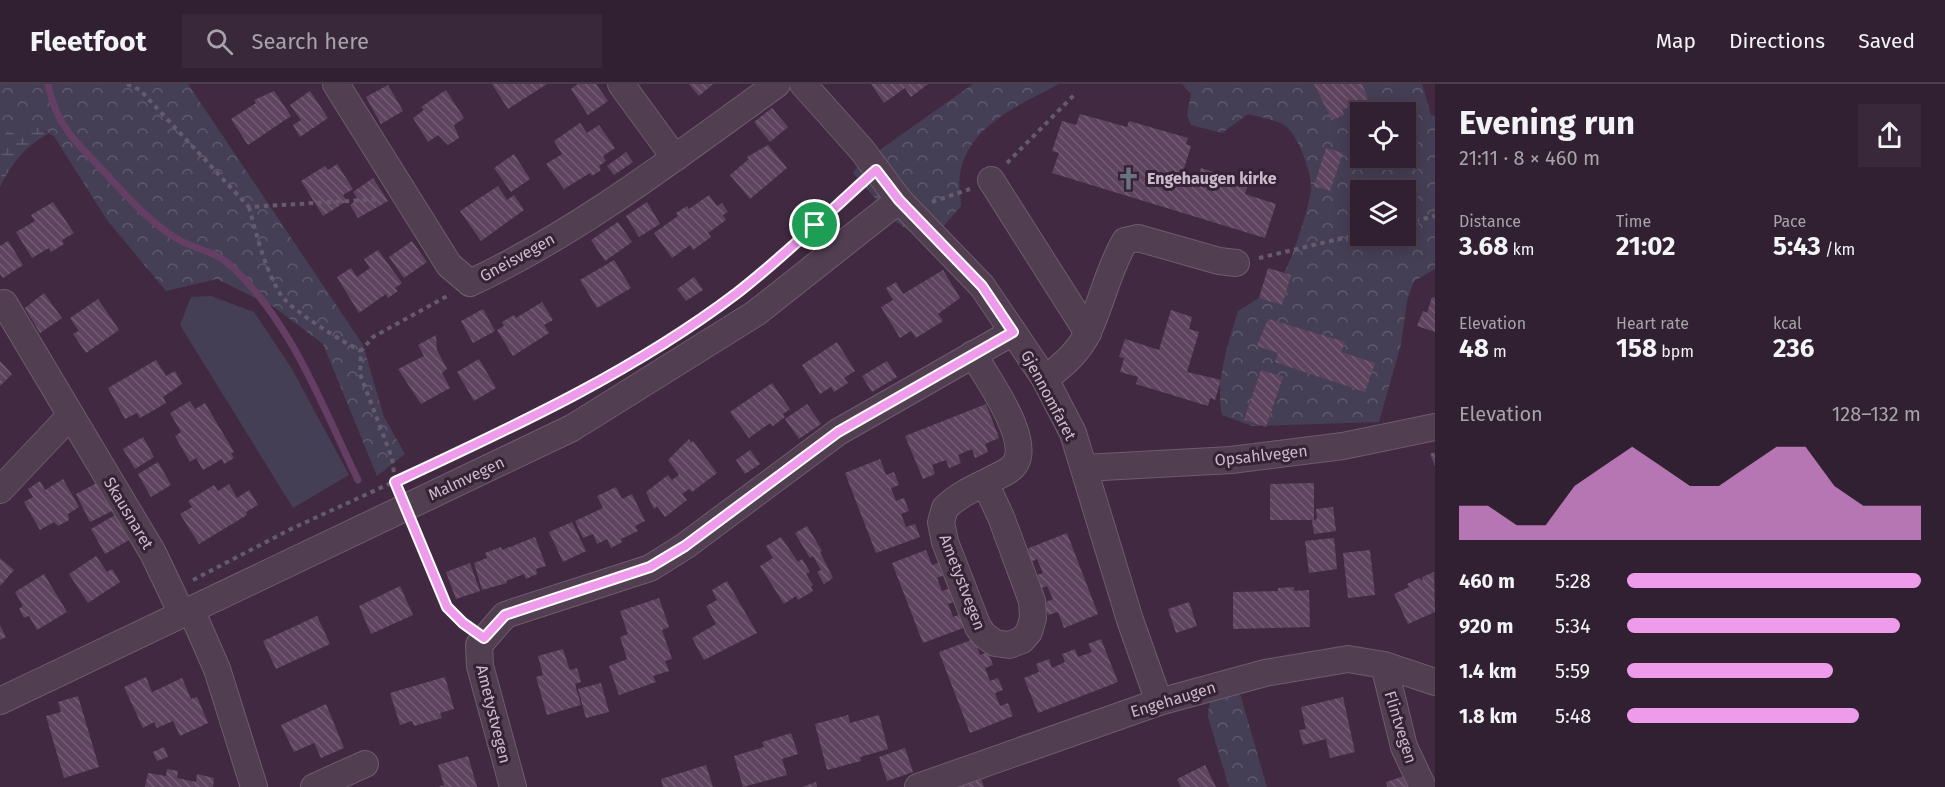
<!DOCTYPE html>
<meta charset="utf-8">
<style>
:root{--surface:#312031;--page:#392839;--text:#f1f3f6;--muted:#a8a3ab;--line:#4c3e4d;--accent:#ef9beb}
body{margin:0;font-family:"Fira Sans",sans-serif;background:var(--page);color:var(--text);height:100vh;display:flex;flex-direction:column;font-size:22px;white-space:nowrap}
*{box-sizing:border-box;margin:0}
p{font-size:20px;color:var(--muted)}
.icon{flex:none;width:33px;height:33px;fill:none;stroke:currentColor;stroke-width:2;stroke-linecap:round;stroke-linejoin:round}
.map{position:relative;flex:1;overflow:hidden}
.side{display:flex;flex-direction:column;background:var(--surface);width:510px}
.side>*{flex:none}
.controls{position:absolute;left:1350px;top:18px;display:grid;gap:12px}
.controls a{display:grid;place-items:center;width:66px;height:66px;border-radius:0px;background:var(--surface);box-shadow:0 3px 15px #0003,0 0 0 2px var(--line);font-size:30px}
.pin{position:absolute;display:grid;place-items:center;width:51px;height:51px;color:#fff;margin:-26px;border:3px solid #fff;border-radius:50%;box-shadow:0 2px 6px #0007}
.round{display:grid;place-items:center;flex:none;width:63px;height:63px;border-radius:0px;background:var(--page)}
.overview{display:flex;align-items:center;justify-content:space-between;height:102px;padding:0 24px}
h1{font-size:33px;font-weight:700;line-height:45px}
.metrics{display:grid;grid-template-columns:repeat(3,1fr);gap:9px;height:102px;padding:6px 24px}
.metrics div{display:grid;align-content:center}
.metrics b{font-size:26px;font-weight:700}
.metrics small{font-size:16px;font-weight:400}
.metrics p{font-size:16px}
.chart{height:168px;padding:12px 24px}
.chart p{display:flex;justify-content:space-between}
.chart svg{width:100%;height:108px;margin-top:6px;fill:var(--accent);opacity:.7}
ul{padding:0 24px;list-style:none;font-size:20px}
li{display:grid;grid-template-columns:96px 72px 1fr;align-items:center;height:45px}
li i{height:15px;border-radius:8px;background:var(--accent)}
header{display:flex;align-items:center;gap:36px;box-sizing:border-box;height:84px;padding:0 30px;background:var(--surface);border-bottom:2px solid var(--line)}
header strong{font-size:28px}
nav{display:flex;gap:33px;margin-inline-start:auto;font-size:21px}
.search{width:420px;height:54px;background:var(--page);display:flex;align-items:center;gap:15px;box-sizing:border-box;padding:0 21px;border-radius:0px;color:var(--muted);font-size:22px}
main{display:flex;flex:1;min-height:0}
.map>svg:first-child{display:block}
.forest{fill:url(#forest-crowns);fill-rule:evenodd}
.wetland{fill:url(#wetland-marsh)}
.park{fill:#453f55}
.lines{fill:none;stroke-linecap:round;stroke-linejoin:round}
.stream{stroke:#643e63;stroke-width:7}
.building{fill:url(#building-back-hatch)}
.minor-casing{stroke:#6e5c6e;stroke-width:28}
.path{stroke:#665a6e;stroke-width:4;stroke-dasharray:4.5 4.5;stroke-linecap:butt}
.minor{stroke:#513e51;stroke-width:26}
.route-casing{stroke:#fff;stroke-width:12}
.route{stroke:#ef9beb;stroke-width:8}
.labels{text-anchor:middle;stroke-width:6;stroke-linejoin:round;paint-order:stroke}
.poi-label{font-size:16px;font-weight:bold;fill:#cbbbca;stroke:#362236;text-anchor:start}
.street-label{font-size:16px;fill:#cbbbca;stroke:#362236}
</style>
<header>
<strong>Fleetfoot</strong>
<div class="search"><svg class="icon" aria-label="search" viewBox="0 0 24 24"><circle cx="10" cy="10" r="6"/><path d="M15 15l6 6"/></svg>Search here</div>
<nav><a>Map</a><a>Directions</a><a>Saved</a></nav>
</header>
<main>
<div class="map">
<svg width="1435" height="703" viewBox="0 0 1435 703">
<defs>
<pattern id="forest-crowns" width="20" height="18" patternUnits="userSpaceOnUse" patternTransform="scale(1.5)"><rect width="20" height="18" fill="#453f55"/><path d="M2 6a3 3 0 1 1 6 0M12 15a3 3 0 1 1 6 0" fill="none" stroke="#5e596c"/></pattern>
<pattern id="wetland-marsh" width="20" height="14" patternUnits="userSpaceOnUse" patternTransform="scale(1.5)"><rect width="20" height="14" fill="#453f55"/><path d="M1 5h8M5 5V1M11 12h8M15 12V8" fill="none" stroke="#5e596c"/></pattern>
<pattern id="building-back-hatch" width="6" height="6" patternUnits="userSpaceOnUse" patternTransform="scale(1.5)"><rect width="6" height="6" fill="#5e445e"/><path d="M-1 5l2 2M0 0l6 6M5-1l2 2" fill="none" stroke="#745d74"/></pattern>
</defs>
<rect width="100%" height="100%" fill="#412a41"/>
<g class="forest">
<path d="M0,0H188L363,261L384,333L405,370L377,392L323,260L274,223L217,195L166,207L107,136L54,52L38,43L13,45L0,53Z"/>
<path d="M973,0H1059C1020,21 968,41 960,90C958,100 961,112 961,122L928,160L895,137L853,89L860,80Z"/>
<path d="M1182,0H1422L1431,31L1435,32V185L1414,197L1407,217L1401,260L1379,338L1252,342L1222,331C1215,296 1228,261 1238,227C1253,218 1267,210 1279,197C1289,186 1312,118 1311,102C1311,87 1298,53 1287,43C1277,35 1260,34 1248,30L1222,49L1191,41L1187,31L1191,10ZM1360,28H1406V74H1360ZM1360,106H1406V152H1360Z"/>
<path d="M1220,605L1240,610L1267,703H1229L1208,633C1208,623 1211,610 1220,605Z"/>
</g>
<path class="wetland" d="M27,41L38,43L48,50C25,62 12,79 0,103V53L13,44Z"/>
<path class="park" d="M211,212L254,228L292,285L349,391L293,424L180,241L191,213Z"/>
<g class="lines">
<path class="stream" d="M48,0C51,16 57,32 67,46C74,57 85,67 94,77C120,104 148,139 181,157C198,166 216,168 230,181C292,238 322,322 358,396"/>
</g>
<g class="building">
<path d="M492,0H547L508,25Z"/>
<path d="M578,0H596L608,17L588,31L571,5Z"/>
<path d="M689,0H713L699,12Z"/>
<path d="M871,0H928L911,13L905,4L884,19Z"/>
<path d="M1314,0H1362L1368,15L1342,26L1344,31L1332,36Z"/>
<path d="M388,1L403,27L381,40L366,13Z"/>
<path d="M446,6L464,34L454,41L459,54L448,61L438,51L428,58L413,34L424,26L421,23Z"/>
<path d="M274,7L291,32L248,61L231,35L256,19L254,16Z"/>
<path d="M310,7L328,34L300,53L293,41L301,36L290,21Z"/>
<path d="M772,24L788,43L770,58L754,38Z"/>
<path d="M1080,30L1127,43L1129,37L1188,54L1186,60L1191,62L1182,91L1197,96L1201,84L1248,99L1245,110L1276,120L1265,154L1052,89L1059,69L1052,67L1062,37L1076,41Z"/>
<path d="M580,39L587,49L599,41L615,64L603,72L606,77L599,82L601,86L592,92L590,89L564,105L546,80L562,70L554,57Z"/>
<path d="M768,61L787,84L750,115L730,91L749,75L747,73Z"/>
<path d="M1326,64L1343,69L1330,107L1314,102Z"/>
<path d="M626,68L633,78L614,91L607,82Z"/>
<path d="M514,70L530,95L511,108L494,84Z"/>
<path d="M337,80L353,105L343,111L347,117L323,132L301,97L325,82L328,86Z"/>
<path d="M373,94L388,117L358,134L350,121L358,115L353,108Z"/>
<path d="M498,102L507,116L514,111L524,126L481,157L460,127Z"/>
<path d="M709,111L717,122L722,119L728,128L723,131L726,136L708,149L711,153L693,166L690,161L672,174L654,149L678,132L676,129L687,122L689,125Z"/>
<path d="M53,118L74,149L62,156L64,160L51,168L49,164L32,174L16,148L35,137L31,131Z"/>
<path d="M647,118L660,140L639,153L626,132Z"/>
<path d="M618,138L632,158L605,177L591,156Z"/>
<path d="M8,157L23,181L3,194L0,190V162Z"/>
<path d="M412,157L427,178L404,194L389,173Z"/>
<path d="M378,166L402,199L395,204L398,207L388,214L386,210L359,229L337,193L351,184L357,193L370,184L364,175Z"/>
<path d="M614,176L631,204L597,224L580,196Z"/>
<path d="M1268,184L1291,191L1282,221L1259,214Z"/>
<path d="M943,186L960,214L938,230L943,237L916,254L911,247L900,254L881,223L893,216L886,204L896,198L903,210Z"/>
<path d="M694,193L703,206L686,217L677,205Z"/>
<path d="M44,209L62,234L40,249L25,224Z"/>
<path d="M1432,213L1435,214V248L1417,242L1423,227L1427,229Z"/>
<path d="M98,215L119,246L86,269L73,250L79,247L70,234Z"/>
<path d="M542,218L553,236L544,241L549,249L513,272L497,246L504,242L502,238L514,231L516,234Z"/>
<path d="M483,225L495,247L473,259L461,237Z"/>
<path d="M1171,226L1192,233L1189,245L1199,248L1187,288L1221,296L1215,316L1210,314L1208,322L1136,300L1138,293L1120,288L1124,274L1119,273L1125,255L1159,266Z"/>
<path d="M1268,235L1345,258L1341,268L1375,279L1365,308L1275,278L1278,269L1257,262Z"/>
<path d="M436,251L437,266L447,285L442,289L450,304L421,320L398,285L424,272L418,261Z"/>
<path d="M837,258L855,287L844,294L848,299L834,308L831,303L820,310L802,281Z"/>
<path d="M479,275L496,304L474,317L457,288Z"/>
<path d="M156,276L166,292L175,287L182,300L163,313L166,319L140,334L137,329L125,335L108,304Z"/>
<path d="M0,277L12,290L0,302Z"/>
<path d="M887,277L897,293L872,308L862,292Z"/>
<path d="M1261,286L1283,293L1266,343L1244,336Z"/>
<path d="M772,299L790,325L783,330L785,333L773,342L770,339L749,354L730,328Z"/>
<path d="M190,317L195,325L205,319L234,368L231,369L234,374L224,380L222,375L203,386L196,374L190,378L175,352L181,348L170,329Z"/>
<path d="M807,320L821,340L799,355L785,335Z"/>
<path d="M986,320L999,354L985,360L988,368L975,374L972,365L958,371L961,379L949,384L946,376L932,381L935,390L923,395L905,352Z"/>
<path d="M143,353L154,373L135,385L123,365Z"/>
<path d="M689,355L691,359L693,357L717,389L692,408L689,405L682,410L687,416L665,433L657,422L654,425L646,408L668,391L672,396L679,391L668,376Z"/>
<path d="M750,366L760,380L745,390L736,376Z"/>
<path d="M1435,368V382L1430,370Z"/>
<path d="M880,375L886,391L894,388L899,401L891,404L896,417L904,414L909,427L901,430L906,443L915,440L920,453L876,469L845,389Z"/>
<path d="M158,378L171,401L151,413L138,390Z"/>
<path d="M63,395L79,423L68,430L69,436L58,442L54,438L40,446L24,418L33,413L28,405L40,397L45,406Z"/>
<path d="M97,399L112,427L90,438L76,410Z"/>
<path d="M1314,399V436L1317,435L1316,425L1333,423L1336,447L1314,450L1312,436H1270V400Z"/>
<path d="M229,400L237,414L249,406L258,421L246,428L247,431L199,460L180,430L192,423L188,417L214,401L218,407Z"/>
<path d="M616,403L622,415L632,410L645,437L635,442L638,447L621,455L622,458L611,464L607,455L597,460L593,450L583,454L575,437L603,424L597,412Z"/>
<path d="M115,431L129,456L105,470L91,445Z"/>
<path d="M572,438L586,467L563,478L549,448Z"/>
<path d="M807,442L822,467L820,468L833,494L824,500L817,488L821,486L813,472L810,474L795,449Z"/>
<path d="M1067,449L1098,530L1064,544L1058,528L1048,531L1044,519L1053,515L1047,502L1039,505L1034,492L1043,489L1037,475L1029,479L1024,466Z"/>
<path d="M535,453L546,482L536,485L537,490L526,495L524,490L506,497L507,499L482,506L474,479L487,474L485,469L501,463L502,466Z"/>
<path d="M781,453L798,478L802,475L810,488L806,490L813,501L811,503L813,507L798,516L796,512L784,520L760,482L773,474L766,462Z"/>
<path d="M1334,454L1337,485L1309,489L1305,457Z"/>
<path d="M926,466L932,481L941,478L946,490L937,494L942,507L951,504L956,517L948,520L953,533L961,530L966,543L923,559L892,479Z"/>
<path d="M1370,466L1375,511L1348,514L1343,469Z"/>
<path d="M96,472L107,488L112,485L120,498L88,519L69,490Z"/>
<path d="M0,474L14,486L0,502Z"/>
<path d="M470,479L480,507L456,515L446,488Z"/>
<path d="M1434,488L1435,528L1408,540L1394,510L1409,503L1407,500L1419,494L1423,497L1422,493Z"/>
<path d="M44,490L67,528L37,546L29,532L24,534L19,525L23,522L15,508Z"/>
<path d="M727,497L757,549L704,576L692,554L716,540L706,522L717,516L712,506Z"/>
<path d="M400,502L413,531L371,550L359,522Z"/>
<path d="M1294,503V507L1309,506L1310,543L1233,545V508L1278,507V504Z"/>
<path d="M659,514L669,543L662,546L672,575L665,577L669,587L653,592L656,598L619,611L609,582L627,575L620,553L628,550L620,527Z"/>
<path d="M1189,518L1197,542L1176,549L1168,525Z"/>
<path d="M317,532L330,560L276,585L263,557Z"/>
<path d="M0,541L6,553L0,556Z"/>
<path d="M974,555L980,571L988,568L993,581L985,584L990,597L998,594L1003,606L995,609L1000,622L1008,619L1013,632L970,649L939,568Z"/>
<path d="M1101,555L1118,598L1038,629L1024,594L1039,588L1036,580L1049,575L1052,584L1065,578L1062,570L1075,565L1078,573L1092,568L1088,560Z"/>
<path d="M563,565L569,584L571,586L577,584L581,598L575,600L581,621L547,631L536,593L543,591L538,572Z"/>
<path d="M146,593L152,608L182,594L191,615L197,613L208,639L180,652L173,637L157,644L154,638L143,644L124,603Z"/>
<path d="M445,593L454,625L440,629L442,634L414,642L412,637L400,641L390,609Z"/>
<path d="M601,599L609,628L586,634L578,605Z"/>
<path d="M78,612L99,683L64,694L46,632L61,628L58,618Z"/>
<path d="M1343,613L1355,668L1330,674L1326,655L1303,661L1299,646L1306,645L1301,623Z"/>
<path d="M326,620L344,664L321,674L314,659L294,668L281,641Z"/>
<path d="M848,631L850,639L879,631L888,665L860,673L861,677L827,686L815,640Z"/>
<path d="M791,649L798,670L782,675L787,691L743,703L734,672L764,663L762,658Z"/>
<path d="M164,663L168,673L157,677L153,668Z"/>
<path d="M905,664L913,688L887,697L879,673Z"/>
<path d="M468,672L477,703H438L444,701L438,681Z"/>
<path d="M706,681L713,703H663L661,695Z"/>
<path d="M1205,681L1216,703H1181L1177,695Z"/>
<path d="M167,685L178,687L177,694L196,698L197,690L214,694L213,703H145L148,689L166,692Z"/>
<path d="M1404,692L1408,703H1387L1386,698Z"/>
<path d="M981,695L984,703H956V702Z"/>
<path d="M816,698L817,703H802Z"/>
</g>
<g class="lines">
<defs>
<g id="minor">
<path d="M336,0L449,181L470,199C581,147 678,71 777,0"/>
<path d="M621,0L675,74"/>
<path d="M803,0L862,66L899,116L982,202L1045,295L1073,349L1130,536L1159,618"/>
<path d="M991,96L1088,249"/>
<path d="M4,219L153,469L182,530"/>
<path d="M973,270C986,293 1040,365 1009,386C988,399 963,406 945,424L941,438L945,458L978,543L984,551L995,559L1009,561L1022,556L1029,548L1033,534L1032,517L1001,433L985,399"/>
<path d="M1045,295C1062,282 1079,268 1088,248C1102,218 1108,186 1125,157L1138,154L1219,177L1236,179"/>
<path d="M1084,384L1231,376L1343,362L1435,343"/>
<path d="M0,406L70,332"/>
<path d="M191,526L217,585L254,703"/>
<path d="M1384,581L1404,663L1423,703"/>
<path d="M0,617L572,344L756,229L899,116"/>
<path d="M314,703L365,680"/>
<path d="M513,703L480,582L479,561L505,531L650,484L685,462L838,348L1013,248"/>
<path d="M918,703L1159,618L1265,589L1348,575L1384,581L1435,598"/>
</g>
</defs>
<use href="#minor" class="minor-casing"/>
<g class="path">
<path d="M127,0L140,6L249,123L380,115"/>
<path d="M1007,79L1074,11"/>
<path d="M932,118L970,105"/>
<path d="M249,123C257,152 265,186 281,211C292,227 343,258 361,267"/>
<path d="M1406,139L1435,132"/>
<path d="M1259,174L1360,150"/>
<path d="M723,218L778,175L858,101"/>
<path d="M531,334L582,306"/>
<path d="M395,397L392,374L360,290L361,267L373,253L449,211"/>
<path d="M415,446L447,523L466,541"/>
<path d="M193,496L291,445L502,348"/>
</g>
<use href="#minor" class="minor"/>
</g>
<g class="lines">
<defs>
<path id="route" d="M876,86L899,116L982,202L1013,248L838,348L685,462L650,483L505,531L484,554L463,539L447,523L395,398C513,343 633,288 737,209C786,171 830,127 876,86Z"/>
</defs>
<use href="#route" class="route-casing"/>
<use href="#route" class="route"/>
</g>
<defs>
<symbol id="church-bare" viewBox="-9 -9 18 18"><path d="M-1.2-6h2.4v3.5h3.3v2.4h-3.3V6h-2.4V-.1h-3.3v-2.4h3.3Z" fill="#6b7280" stroke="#362236" stroke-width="2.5" paint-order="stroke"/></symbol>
</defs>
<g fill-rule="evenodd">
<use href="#church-bare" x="1112" y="78" width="33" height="33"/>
</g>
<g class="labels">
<g class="poi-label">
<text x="1147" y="100">Engehaugen kirke</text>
</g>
<g class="street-label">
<text transform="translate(517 173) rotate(-29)" y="6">Gneisvegen</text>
<text transform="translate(1049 311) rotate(62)" y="6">Gjennomfaret</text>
<text transform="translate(1261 371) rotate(-6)" y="6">Opsahlvegen</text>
<text transform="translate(466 394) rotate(-25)" y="6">Malmvegen</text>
<text transform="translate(129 429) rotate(59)" y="6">Skausnaret</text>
<text transform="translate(963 498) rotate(69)" y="6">Ametystvegen</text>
<text transform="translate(1173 615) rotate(-17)" y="6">Engehaugen</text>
<text transform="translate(494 630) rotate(76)" y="6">Ametystvegen</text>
<text transform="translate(1401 643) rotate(73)" y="6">Flintvegen</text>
</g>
</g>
</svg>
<div class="controls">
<a><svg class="icon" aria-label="locate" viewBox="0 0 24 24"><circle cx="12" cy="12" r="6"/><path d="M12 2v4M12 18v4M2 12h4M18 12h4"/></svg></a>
<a><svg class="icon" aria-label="layers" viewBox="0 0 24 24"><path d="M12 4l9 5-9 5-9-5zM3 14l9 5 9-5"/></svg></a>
</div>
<div class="pin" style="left:815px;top:141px;background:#1e9e55"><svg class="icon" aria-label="arrive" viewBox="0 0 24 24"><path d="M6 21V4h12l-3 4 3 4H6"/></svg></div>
</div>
<section class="side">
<div class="overview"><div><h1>Evening run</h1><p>21:11 · 8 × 460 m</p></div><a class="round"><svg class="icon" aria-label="share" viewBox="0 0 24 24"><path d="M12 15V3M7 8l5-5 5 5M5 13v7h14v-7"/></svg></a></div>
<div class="metrics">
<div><p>Distance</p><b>3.68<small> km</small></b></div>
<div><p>Time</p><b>21:02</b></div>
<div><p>Pace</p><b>5:43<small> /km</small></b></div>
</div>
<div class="metrics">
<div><p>Elevation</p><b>48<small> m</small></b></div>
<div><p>Heart rate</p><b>158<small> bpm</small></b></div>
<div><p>kcal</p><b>236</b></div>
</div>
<div class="chart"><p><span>Elevation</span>128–132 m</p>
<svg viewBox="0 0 160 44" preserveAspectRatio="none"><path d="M0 44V30L10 30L20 38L30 38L40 22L50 14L60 6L70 14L80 22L90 22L100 14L110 6L120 6L130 22L140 30L150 30L160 30V44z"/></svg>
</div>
<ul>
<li><b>460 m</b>5:28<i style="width:100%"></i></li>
<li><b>920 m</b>5:34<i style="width:93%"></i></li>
<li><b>1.4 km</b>5:59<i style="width:70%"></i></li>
<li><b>1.8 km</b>5:48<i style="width:79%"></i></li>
</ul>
</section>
</main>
